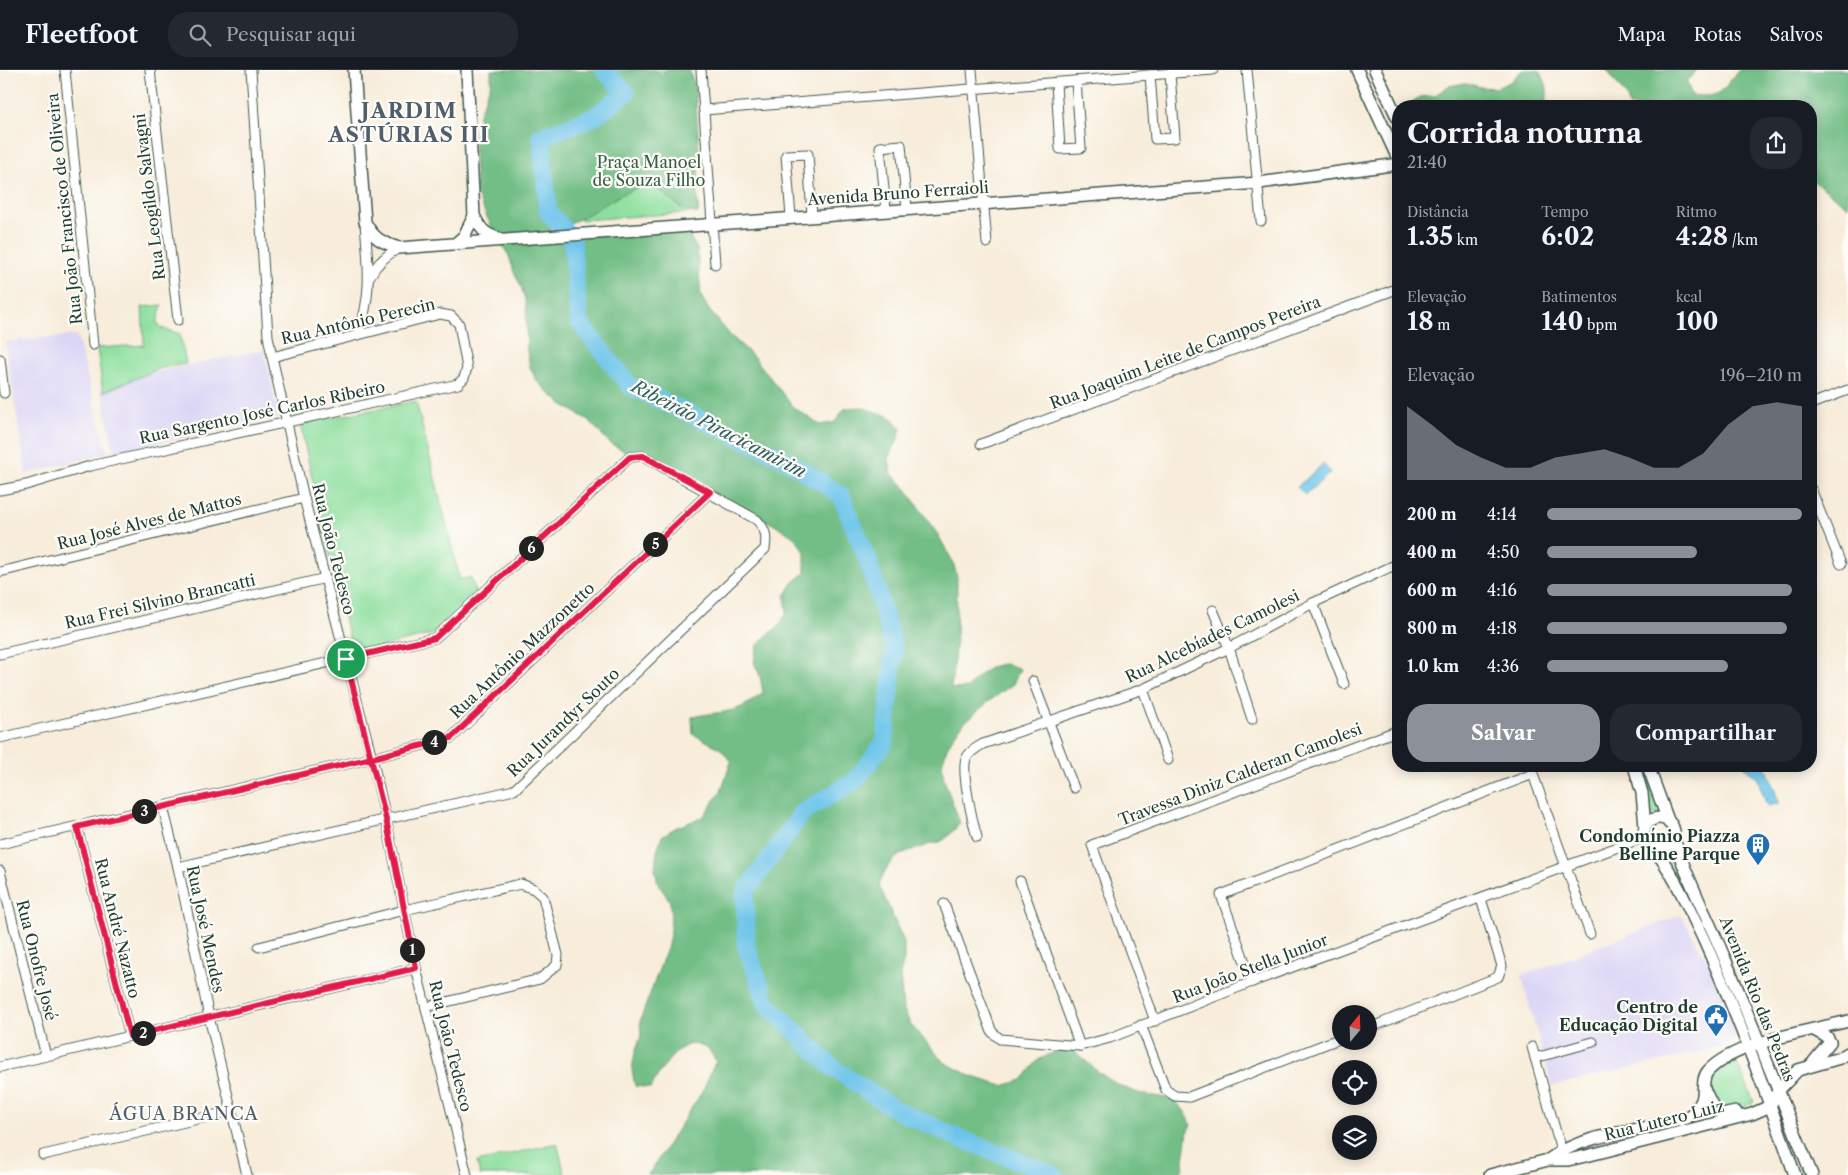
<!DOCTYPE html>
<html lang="pt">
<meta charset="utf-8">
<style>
:root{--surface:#171b24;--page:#242831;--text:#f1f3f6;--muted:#9ea1a6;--line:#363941;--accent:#8c9099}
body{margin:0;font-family:"Libre Caslon Text",serif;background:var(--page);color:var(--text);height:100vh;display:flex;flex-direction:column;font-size:19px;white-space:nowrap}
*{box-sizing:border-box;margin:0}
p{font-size:16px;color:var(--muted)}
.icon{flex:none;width:28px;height:28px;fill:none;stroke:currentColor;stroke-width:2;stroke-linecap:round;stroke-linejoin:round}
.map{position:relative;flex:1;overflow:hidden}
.drawer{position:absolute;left:1392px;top:30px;width:425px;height:672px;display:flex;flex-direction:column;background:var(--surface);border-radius:20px;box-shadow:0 2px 12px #0003}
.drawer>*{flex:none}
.needle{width:32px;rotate:19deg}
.controls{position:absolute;left:1332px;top:935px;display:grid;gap:10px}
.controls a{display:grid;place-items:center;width:45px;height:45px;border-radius:50%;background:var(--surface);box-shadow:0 2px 12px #0003;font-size:25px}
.pin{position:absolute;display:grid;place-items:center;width:42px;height:42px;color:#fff;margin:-21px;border:2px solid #fff;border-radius:50%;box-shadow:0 1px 5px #0007}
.km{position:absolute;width:25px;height:25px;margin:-12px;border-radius:50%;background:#222;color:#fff;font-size:14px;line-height:25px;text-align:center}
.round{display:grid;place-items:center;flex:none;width:52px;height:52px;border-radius:20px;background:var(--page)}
.head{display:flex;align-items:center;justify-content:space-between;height:85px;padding:0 15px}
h1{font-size:28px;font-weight:700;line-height:38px}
.metrics{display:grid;grid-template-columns:repeat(3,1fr);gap:8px;height:85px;padding:5px 15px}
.metrics div{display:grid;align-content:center}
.metrics b{font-size:25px;font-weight:700}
.metrics small{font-size:14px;font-weight:400}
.metrics p{font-size:14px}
.chart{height:140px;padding:10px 15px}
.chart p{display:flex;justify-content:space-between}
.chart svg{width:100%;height:90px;margin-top:5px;fill:var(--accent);opacity:.7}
.button{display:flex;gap:10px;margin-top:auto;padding:10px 15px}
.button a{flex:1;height:58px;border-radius:20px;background:var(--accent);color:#fff;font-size:20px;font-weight:700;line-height:58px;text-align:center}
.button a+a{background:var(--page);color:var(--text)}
ul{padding:0 15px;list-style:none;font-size:16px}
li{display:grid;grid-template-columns:80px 60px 1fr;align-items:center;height:38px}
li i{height:12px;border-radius:6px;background:var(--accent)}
header{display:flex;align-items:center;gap:30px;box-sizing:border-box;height:70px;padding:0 25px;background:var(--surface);border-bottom:1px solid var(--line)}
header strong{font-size:24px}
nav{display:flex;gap:28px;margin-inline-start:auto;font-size:18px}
.search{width:350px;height:45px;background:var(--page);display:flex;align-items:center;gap:12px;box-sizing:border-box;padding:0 18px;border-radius:20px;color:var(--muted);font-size:19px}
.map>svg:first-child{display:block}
.built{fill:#dcd6f6}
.green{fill:#8edf9f;stroke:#568e6a}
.forest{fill:#72be86;stroke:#487e5d}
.water{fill:#6dc4ea;stroke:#46808f}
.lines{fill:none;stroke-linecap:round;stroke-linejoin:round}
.river{stroke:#6dc4ea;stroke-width:18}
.minor-casing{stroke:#40574d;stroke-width:11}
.tertiary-casing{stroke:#40574d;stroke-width:14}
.minor{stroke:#fff;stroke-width:9}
.tertiary{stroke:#fff;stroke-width:11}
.route-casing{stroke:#fff;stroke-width:10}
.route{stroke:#e11d48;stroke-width:6}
.labels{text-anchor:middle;stroke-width:4.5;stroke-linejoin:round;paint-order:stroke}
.park-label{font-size:16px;fill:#355d49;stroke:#fdfcf7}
.street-label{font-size:16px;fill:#1f3d34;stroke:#fdfcf7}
.poi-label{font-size:16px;font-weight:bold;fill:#1f3d34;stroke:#fdfcf7;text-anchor:end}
.water-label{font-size:18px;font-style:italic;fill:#325f62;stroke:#fdfcf7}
.neighbourhood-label{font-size:18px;letter-spacing:1px;fill:#515f6c;stroke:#fdfcf7}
.district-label{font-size:21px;font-weight:bold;letter-spacing:1px;fill:#515f6c;stroke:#fdfcf7}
</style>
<header>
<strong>Fleetfoot</strong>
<div class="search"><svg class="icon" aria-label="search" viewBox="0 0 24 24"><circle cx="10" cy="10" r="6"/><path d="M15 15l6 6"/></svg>Pesquisar aqui</div>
<nav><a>Mapa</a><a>Rotas</a><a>Salvos</a></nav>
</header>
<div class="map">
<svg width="1848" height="1105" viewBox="0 0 1848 1105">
<rect width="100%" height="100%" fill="#fdfcf7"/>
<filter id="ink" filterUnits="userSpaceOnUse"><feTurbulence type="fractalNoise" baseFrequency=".02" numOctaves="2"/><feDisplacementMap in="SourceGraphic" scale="10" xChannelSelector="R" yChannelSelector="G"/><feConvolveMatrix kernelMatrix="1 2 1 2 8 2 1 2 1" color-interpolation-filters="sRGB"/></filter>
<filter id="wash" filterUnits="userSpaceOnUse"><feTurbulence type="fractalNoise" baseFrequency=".0096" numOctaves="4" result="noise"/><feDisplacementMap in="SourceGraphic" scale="20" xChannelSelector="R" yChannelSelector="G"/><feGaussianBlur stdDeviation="1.12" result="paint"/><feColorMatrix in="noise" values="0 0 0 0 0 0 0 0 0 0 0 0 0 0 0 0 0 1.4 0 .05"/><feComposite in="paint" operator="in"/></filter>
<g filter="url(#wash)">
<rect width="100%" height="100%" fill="#f8eddb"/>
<g class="built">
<path d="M77,265L107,383L26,404L5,272Z"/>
<path d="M264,280L279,347L114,382L100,313Z"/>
<path d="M1681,845L1714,904L1736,963L1733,971L1704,981L1552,1016L1521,906Z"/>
</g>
<g class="green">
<path d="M631,0H685L699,142L581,150L587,98Z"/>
<path d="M162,235L157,252L161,258L180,264L186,294L161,298L103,322L97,278L144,275L142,237Z"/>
<path d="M416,331L460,510L471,507L476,525L433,564L354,583L342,541L300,354Z"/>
<path d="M1638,696H1644L1662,746L1654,744L1649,746Z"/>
<path d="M1673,780L1699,843L1696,845L1664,783Z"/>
<path d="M1736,992L1754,1031C1749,1034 1742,1039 1737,1040C1713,1046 1703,1011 1722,997C1726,994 1732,993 1736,992Z"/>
<path d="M1782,1044L1806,1105H1802L1779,1046Z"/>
<path d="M557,1073L565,1105H480L477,1092Z"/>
</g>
<g class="forest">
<path d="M491,0H653L662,5L666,0H689L695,16L699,80L697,144L681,138L657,118L640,117L622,124L580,149L566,154L550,156L551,171L567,172L580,166L675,160L689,165L697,179L701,226L709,240L731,266L754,287L793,337L820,355L835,352L845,338L861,337L891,347L901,359L896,374L889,388L891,403L903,415L938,465L953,492L957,507L956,570L951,619L968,618C977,606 989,595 1004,594C1009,594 1015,597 1020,599L1013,614L988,632L965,652L954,665L947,678L942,694L944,710L960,753C954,760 947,770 937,773C932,775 935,771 930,774C924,777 919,778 912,780C893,785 885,798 879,815L904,872V889L900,905L903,937L910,954L944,992L973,1007L1003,1016L1022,1010L1038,990L1067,976C1084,988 1098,1004 1117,1014C1125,1018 1134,1022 1142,1024C1154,1027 1167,1026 1176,1033C1185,1039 1188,1046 1191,1055L1188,1060L1183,1099L1175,1105H648L702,1022L716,991L708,978C703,977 697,974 692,974C675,976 658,1004 651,1018L635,1016L632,1000L635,982L641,966L640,951L668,875L671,859L670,831L658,814L655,798L657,781L662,766L675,758L703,747L721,721L731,692L721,679L693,664L692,647C723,640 737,646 763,622L760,606L754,592L757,576L767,565L779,556L787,542L785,526L793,513L805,503V482L795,468L782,459L639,384L624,381L610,373L588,350L562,334L549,323L537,311L530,297L527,281L526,233L521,216L514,202L509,186L493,160L476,123L474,76L479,44L491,13Z"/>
<path d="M1526,0H1538C1548,13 1549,21 1545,36H1407L1419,27L1434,26L1449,16L1465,13L1480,17L1496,18L1510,12L1521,1Z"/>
<path d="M1607,0H1697L1687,11L1691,25C1724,29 1720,21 1739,0H1848V137L1811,109V36H1629L1627,27Z"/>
</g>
<g class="water">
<path d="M1323,394L1331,402L1305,425L1297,417Z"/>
<path d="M1744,696H1766L1779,733L1767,736L1758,709Z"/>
</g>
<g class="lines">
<path class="river" d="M604,0L626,23L594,47L541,67L548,142L572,169L579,252L630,316L783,388L841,425L870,496L894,578L885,672L856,710L803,742L745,822L746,876L767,934L832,997L894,1039L956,1067L1054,1105"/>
</g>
</g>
<g filter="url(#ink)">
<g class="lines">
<defs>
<g id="minor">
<path d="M65,0L93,275"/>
<path d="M150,0L178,250"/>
<path d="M251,0L268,266L272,287L304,428L372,688L386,749L416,898L467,1105"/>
<path d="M701,0L715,194"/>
<path d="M972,0L987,173"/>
<path d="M1247,0L1261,151"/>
<path d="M1150,5L1155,69L1175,68L1170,4"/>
<path d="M1056,13L1060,79L1081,78L1076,11"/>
<path d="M704,40L1213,0"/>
<path d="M886,140L880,77L901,75L907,139"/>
<path d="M791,147L786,85L808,84L812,146"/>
<path d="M370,206C377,193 386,185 399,178"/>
<path d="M358,264C373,225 368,193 365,153"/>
<path d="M0,289L4,323"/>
<path d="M1811,334L1848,320"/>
<path d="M981,374L1399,218"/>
<path d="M1811,419L1841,494"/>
<path d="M0,420L26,415L90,396L458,314L464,308L467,298L459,254L451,246L440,244L272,287"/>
<path d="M0,502L304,428"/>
<path d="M1313,533L1344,614"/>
<path d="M1213,540L1229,578L1252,649"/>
<path d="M0,584L326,508"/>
<path d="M1033,611L1074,718"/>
<path d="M1143,619L1168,690"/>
<path d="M0,668L435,568L630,387L643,386L757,450C766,460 767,466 765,479L514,720L178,797"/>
<path d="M1530,696L1590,864"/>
<path d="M163,737L178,797L209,947L247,1105"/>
<path d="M77,757L130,966"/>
<path d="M977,767C973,753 961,702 966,689C969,682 976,678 983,674L1143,619L1229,578L1313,533L1399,493"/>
<path d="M0,774L372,688L451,668L710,422"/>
<path d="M0,801L46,986"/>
<path d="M1020,811L1080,976"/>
<path d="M944,834L992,962L1000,969L1080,976L1110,968L1252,912L1645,767"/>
<path d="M259,877L404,840L521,814L534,819L543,827L558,885L557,895L540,909L426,937"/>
<path d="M1252,912L1221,825L1533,704"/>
<path d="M1155,951L1092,775L1399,660"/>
<path d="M1141,955L1166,1020L1175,1026L1189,1027L1341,968"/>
<path d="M1369,958L1498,907L1502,896L1481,829"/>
<path d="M1532,977L1563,1087"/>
<path d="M1535,988L1593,972"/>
<path d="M0,997L416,898"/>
<path d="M43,1085L232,1041"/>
</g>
<g id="tertiary">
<path d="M354,0L365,152C374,169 381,172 399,178L1259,113L1399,94"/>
<path d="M467,0L474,146C481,159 483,163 498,168"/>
<path d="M1357,0L1399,91"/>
<path d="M1375,0L1399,51"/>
<path d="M455,174L464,166L474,146"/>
<path d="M1634,696L1642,723L1645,757"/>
<path d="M1648,696L1669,753"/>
<circle cx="1659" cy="763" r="15"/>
<path d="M1673,766C1686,808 1708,848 1725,889C1755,960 1783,1033 1812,1105"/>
<path d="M1651,775C1673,801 1688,837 1703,868C1738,945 1767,1025 1795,1105"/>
<path d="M1811,995L1830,972L1827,967L1814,960"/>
<path d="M1704,1019L1713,1037L1722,1045L1736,1042"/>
<path d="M1548,1090C1587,1061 1642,1062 1687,1048C1693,1043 1699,1038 1702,1030C1705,1021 1701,1009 1708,1001C1735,972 1810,961 1848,951"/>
<path d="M1490,1105L1548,1090H1568L1590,1085L1752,1044L1770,1036L1778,1021L1798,1000L1840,988L1848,983"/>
</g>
</defs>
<use href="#minor" class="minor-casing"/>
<use href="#tertiary" class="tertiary-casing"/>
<use href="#minor" class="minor"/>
<use href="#tertiary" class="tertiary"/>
</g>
</g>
<g class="lines" filter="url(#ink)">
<defs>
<path id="route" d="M346,589L386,749L416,898L130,966L77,757L372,688L451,668L710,422L643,386L630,387L435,568L346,589"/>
</defs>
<use href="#route" class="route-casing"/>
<use href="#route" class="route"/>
</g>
<defs>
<symbol id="building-pin" viewBox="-11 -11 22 30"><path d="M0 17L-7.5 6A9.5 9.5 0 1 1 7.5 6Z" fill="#1f6fb2" stroke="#fdfcf7"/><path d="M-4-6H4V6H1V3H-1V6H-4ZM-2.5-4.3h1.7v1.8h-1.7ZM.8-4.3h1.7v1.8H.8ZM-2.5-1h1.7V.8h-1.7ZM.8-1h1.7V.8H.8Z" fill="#fff"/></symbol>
<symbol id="civic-pin" viewBox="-11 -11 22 30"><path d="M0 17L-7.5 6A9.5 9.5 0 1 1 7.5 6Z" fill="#1f6fb2" stroke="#fdfcf7"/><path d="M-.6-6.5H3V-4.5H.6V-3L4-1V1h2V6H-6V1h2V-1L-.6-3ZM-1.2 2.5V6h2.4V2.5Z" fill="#fff"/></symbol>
</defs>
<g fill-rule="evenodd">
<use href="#building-pin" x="1744" y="761" width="28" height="38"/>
<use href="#civic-pin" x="1702" y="932" width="28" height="38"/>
</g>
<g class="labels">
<g class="park-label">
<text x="649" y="98">Praça Manoel<tspan x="649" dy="18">de Souza Filho</tspan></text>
</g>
<g class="street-label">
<text transform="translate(898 123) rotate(-4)" y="6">Avenida Bruno Ferraioli</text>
<text transform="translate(149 127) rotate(-97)" y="6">Rua Leogildo Salvagni</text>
<text transform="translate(64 139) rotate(-96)" y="6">Rua João Francisco de Oliveira</text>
<text transform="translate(358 251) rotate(-13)" y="6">Rua Antônio Perecin</text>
<text transform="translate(1185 282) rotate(-21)" y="6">Rua Joaquim Leite de Campos Pereira</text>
<text transform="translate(262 342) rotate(-12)" y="6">Rua Sargento José Carlos Ribeiro</text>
<text transform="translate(149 451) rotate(-14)" y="6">Rua José Alves de Mattos</text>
<text transform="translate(334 479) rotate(76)" y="6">Rua João Tedesco</text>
<text transform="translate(160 531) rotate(-13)" y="6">Rua Frei Silvino Brancatti</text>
<text transform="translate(1212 566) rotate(-26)" y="6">Rua Alcebíades Camolesi</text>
<text transform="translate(522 580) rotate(-43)" y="6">Rua Antônio Mazzonetto</text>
<text transform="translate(563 652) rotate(-44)" y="6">Rua Jurandyr Souto</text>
<text transform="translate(1240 704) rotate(-21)" y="6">Travessa Diniz Calderan Camolesi</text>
<text transform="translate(118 858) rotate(76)" y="6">Rua André Nazatto</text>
<text transform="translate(206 859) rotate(78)" y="6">Rua José Mendes</text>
<text transform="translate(37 890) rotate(76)" y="6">Rua Onofre José</text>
<text transform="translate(1250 898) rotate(-21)" y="6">Rua João Stella Junior</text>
<text transform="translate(1758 929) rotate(68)" y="6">Avenida Rio das Pedras</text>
<text transform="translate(451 976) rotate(76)" y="6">Rua João Tedesco</text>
<text transform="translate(1664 1050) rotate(-14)" y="6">Rua Lutero Luiz</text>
</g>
<g class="poi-label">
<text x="1740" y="772">Condomínio Piazza<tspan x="1740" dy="18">Belline Parque</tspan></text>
<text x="1698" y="943">Centro de<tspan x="1698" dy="18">Educação Digital</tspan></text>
</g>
<g class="water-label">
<text transform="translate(719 359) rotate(27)" y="6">Ribeirão Piracicamirim</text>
</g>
<g class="neighbourhood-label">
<text x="184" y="1050">ÁGUA BRANCA</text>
</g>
<g class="district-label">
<text x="409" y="48">JARDIM<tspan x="409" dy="24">ASTÚRIAS III</tspan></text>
</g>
</g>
</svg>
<div class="controls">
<a><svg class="needle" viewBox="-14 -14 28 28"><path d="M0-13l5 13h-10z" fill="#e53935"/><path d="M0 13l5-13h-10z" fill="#9ea1a6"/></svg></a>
<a><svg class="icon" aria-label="locate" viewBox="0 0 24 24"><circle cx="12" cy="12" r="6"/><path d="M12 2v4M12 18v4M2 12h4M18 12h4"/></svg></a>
<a><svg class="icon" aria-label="layers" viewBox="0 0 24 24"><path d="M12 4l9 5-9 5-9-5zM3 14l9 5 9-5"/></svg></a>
</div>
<div class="pin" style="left:346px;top:589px;background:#1e9e55"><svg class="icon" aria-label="arrive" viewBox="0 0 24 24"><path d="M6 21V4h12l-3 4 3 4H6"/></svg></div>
<b class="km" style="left:412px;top:880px">1</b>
<b class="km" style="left:143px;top:963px">2</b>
<b class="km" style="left:144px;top:741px">3</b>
<b class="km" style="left:434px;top:672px">4</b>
<b class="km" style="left:655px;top:474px">5</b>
<b class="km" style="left:531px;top:478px">6</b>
<section class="drawer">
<div class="head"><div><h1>Corrida noturna</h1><p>21:40</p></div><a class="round"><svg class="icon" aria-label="share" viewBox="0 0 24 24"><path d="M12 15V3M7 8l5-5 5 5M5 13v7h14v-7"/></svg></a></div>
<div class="metrics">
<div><p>Distância</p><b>1.35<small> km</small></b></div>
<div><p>Tempo</p><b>6:02</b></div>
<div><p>Ritmo</p><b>4:28<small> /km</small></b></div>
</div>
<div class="metrics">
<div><p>Elevação</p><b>18<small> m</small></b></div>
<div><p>Batimentos</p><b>140<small> bpm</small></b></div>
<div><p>kcal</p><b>100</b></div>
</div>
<div class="chart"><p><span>Elevação</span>196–210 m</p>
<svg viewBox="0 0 160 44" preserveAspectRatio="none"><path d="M0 44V8L10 17L20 27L30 33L40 38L50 38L60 33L70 31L80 29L90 33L100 38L110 38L120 31L130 17L140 8L150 6L160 8V44z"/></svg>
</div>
<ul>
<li><b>200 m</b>4:14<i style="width:100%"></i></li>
<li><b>400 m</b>4:50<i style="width:59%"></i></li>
<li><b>600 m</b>4:16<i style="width:96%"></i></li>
<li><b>800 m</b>4:18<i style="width:94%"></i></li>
<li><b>1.0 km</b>4:36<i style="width:71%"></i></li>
</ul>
<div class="button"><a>Salvar</a><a>Compartilhar</a></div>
</section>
</div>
